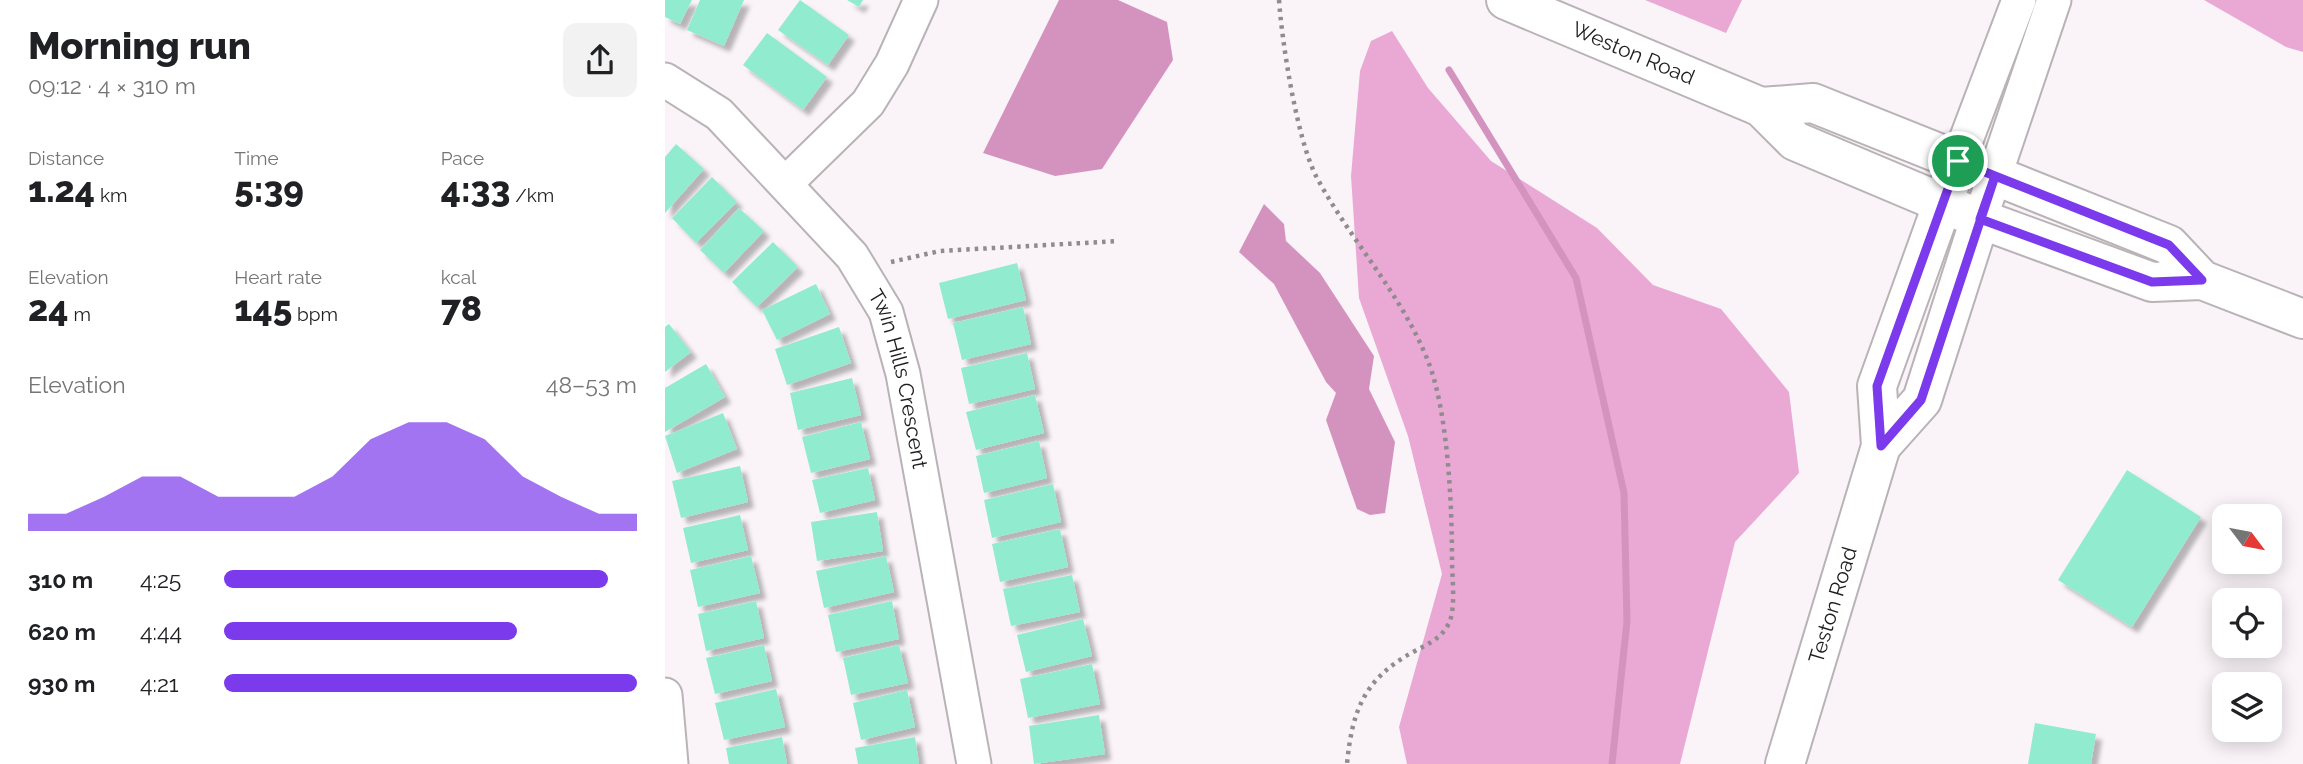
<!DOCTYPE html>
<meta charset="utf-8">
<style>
:root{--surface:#fff;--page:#f2f2f2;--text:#202124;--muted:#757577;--accent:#7c3aed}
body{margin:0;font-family:Raleway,sans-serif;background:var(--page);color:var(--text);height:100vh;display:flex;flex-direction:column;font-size:26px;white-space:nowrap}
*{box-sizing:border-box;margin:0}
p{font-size:23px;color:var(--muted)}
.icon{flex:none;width:38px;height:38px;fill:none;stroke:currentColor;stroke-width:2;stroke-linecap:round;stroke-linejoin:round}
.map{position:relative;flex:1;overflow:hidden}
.side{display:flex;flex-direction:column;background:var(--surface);width:665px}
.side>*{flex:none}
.needle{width:46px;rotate:122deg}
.controls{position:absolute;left:1547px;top:504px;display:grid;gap:14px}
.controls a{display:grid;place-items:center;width:70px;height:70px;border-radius:14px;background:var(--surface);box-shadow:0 4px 18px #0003;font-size:35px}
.pin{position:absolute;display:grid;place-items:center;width:60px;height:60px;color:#fff;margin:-30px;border:4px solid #fff;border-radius:50%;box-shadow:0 2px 7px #0007}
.round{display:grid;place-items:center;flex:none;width:74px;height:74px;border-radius:14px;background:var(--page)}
.overview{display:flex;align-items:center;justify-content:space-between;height:119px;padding:0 28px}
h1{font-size:38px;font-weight:800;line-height:52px}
.figures{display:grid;grid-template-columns:repeat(3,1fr);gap:10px;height:119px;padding:7px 28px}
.figures div{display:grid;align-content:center}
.figures b{font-size:35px;font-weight:800}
.figures small{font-size:19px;font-weight:400}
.figures p{font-size:19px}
.chart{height:196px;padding:14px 28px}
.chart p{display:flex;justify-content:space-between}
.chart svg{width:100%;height:126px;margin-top:7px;fill:var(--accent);opacity:.7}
ul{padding:0 28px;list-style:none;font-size:23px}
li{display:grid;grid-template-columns:112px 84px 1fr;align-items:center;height:52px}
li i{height:18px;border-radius:9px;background:var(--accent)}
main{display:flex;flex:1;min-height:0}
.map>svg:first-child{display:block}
.forest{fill:#eaa8d5}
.water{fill:#d493bf}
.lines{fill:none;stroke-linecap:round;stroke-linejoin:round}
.stream{stroke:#d493bf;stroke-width:7}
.building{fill:#91ebce;filter:url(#shadow)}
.minor-casing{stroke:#b9b3b7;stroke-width:37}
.major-casing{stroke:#b9b3b7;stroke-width:42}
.path{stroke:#908b8e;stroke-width:4.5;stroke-dasharray:3.5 5;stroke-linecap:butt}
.minor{stroke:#fff;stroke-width:33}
.major{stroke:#fff;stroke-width:38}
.route-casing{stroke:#fff;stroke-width:14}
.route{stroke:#7c3aed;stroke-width:9}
.labels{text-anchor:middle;stroke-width:7;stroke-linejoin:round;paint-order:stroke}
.street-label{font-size:21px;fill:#1e1c1d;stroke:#fff}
</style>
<main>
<section class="side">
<div class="overview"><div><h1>Morning run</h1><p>09:12 · 4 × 310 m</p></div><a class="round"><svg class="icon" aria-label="share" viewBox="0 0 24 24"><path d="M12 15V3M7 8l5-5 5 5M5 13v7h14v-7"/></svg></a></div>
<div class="figures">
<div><p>Distance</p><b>1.24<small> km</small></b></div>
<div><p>Time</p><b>5:39</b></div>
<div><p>Pace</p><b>4:33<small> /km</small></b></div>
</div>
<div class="figures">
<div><p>Elevation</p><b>24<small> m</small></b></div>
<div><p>Heart rate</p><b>145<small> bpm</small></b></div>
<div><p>kcal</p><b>78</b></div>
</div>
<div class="chart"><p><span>Elevation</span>48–53 m</p>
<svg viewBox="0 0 160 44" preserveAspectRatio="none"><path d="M0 44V38L10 38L20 32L30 25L40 25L50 32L60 32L70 32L80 25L90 12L100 6L110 6L120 12L130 25L140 32L150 38L160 38V44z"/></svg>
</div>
<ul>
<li><b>310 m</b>4:25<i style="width:93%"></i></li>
<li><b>620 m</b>4:44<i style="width:71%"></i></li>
<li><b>930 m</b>4:21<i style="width:100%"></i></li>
</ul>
</section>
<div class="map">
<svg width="1638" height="764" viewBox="0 0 1638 764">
<defs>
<filter id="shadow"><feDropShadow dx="6" dy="6" stdDeviation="2" flood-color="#0004"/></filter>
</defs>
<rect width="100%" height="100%" fill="#faf4f8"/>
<g class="forest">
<path d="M980,0H1077L1061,33Z"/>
<path d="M1539,0H1638V52L1621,47Z"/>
<path d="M727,31L763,88L826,161L932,228L988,285L1056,309L1124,392L1134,473L1070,542L1015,764H742L734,727L777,574L743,436L694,298L686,176L695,71L706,41Z"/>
</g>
<g class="water">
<path d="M394,0H453L502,22L508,60L437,169L390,176L318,153Z"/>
<path d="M599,204L619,224L621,241L655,273L709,356L704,389L730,442L720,513L705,515L692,509L661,420L671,393L661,382L609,284L574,252Z"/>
</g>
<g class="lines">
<path class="stream" d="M784,70L911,278L959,493L962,621L947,764"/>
</g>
<g class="building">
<path d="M0,0H27L15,24L0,17Z"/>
<path d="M35,0H79L59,46L22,30Z"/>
<path d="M135,0L184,35L163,65L113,30Z"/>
<path d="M182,0H198L194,7Z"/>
<path d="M102,33L162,77L138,110L78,65Z"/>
<path d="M11,144L39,169L0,213V157Z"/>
<path d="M47,177L72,202L31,243L7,218Z"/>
<path d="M74,208L99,231L59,273L35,250Z"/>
<path d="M108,242L133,267L92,307L67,282Z"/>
<path d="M352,263L361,300L283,319L274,283Z"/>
<path d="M151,284L165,314L112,340L97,310Z"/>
<path d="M358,307L366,344L297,360L288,323Z"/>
<path d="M4,324L26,352L0,372V327Z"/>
<path d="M174,327L186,363L122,385L110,349Z"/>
<path d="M362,353L370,389L304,404L296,368Z"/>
<path d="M41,364L60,397L0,432V388Z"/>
<path d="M187,378L196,415L133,430L125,393Z"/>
<path d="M370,395L379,433L311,450L301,412Z"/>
<path d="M58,413L72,449L12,473L0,436Z"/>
<path d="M196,422L205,459L146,473L137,437Z"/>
<path d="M374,441L382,478L319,493L311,456Z"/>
<path d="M75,466L83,502L16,518L7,481Z"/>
<path d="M203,468L210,500L155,513L147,480Z"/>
<path d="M1462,470L1536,517L1467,627L1393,580Z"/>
<path d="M388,484L396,522L327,538L319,500Z"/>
<path d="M212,512L218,551L152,561L146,522Z"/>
<path d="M75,515L83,550L26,563L18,528Z"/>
<path d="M395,529L403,567L335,582L327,544Z"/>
<path d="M86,556L95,593L33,607L25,570Z"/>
<path d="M221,556L229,592L159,608L151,571Z"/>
<path d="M407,575L415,612L346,626L338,589Z"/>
<path d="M91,601L99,638L41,651L33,614Z"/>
<path d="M227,601L234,639L171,652L163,615Z"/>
<path d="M418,619L427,656L361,672L352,635Z"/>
<path d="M99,645L107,681L50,694L41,658Z"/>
<path d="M234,645L243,683L186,695L178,658Z"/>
<path d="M427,664L435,704L363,718L355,679Z"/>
<path d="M111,689L120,727L59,740L50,703Z"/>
<path d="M242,690L250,727L196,740L188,703Z"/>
<path d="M434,715L440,754L369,764L364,726Z"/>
<path d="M1370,723L1431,734L1426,764H1363Z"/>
<path d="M117,737L122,764H64L61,748Z"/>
<path d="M250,737L254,764H193L190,748Z"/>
</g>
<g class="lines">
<defs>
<g id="minor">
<path id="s1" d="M0,80L54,114L187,256L221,312L238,374L309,764"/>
<path d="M1293,161L1354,0"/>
<path d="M121,183L203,103L227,64L256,0"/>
<path d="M1315,219L1389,0"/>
<path d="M0,695L6,764"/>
</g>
<g id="major">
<path id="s2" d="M841,0L1096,107L1130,141L1315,219L1487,282L1537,280L1638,319"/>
<path d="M1096,107L1148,103L1504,245L1537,280"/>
<path d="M1216,446L1257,400L1315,219"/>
<path id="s3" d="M1120,764L1216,446L1212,386L1293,161"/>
</g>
</defs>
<use href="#minor" class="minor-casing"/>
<use href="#major" class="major-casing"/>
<g class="path">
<path d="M614,0C617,43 632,139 651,176C685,240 736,293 763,361C783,412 787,505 787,560C787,578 791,608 784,623C776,639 763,644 748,652C699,679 687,711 682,764"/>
<path d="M226,262L275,251L454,241"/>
</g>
<use href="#minor" class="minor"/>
<use href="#major" class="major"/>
</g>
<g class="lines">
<defs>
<path id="route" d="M1293,161L1212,386L1216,446L1256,400L1330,176L1504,245L1537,280L1487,282L1315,219L1330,176L1293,161"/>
</defs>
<use href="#route" class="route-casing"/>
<use href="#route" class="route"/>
</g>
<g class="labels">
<g class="street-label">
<text dy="7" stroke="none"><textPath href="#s2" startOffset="138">Weston Road</textPath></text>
<text dy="7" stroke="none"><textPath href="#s1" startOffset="392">Twin Hills Crescent</textPath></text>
<text dy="7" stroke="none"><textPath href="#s3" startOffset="166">Teston Road</textPath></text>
</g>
</g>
</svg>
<div class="controls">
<a><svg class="needle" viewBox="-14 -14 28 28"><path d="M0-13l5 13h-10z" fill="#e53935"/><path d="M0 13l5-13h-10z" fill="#757577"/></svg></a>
<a><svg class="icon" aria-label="locate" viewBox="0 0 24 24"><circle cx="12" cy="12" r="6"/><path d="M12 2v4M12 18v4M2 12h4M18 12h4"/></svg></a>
<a><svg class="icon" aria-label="layers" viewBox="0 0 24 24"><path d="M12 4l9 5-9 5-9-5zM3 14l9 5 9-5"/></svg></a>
</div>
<div class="pin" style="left:1293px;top:161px;background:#1e9e55"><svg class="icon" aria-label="arrive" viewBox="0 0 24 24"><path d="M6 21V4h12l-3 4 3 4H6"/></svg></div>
</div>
</main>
